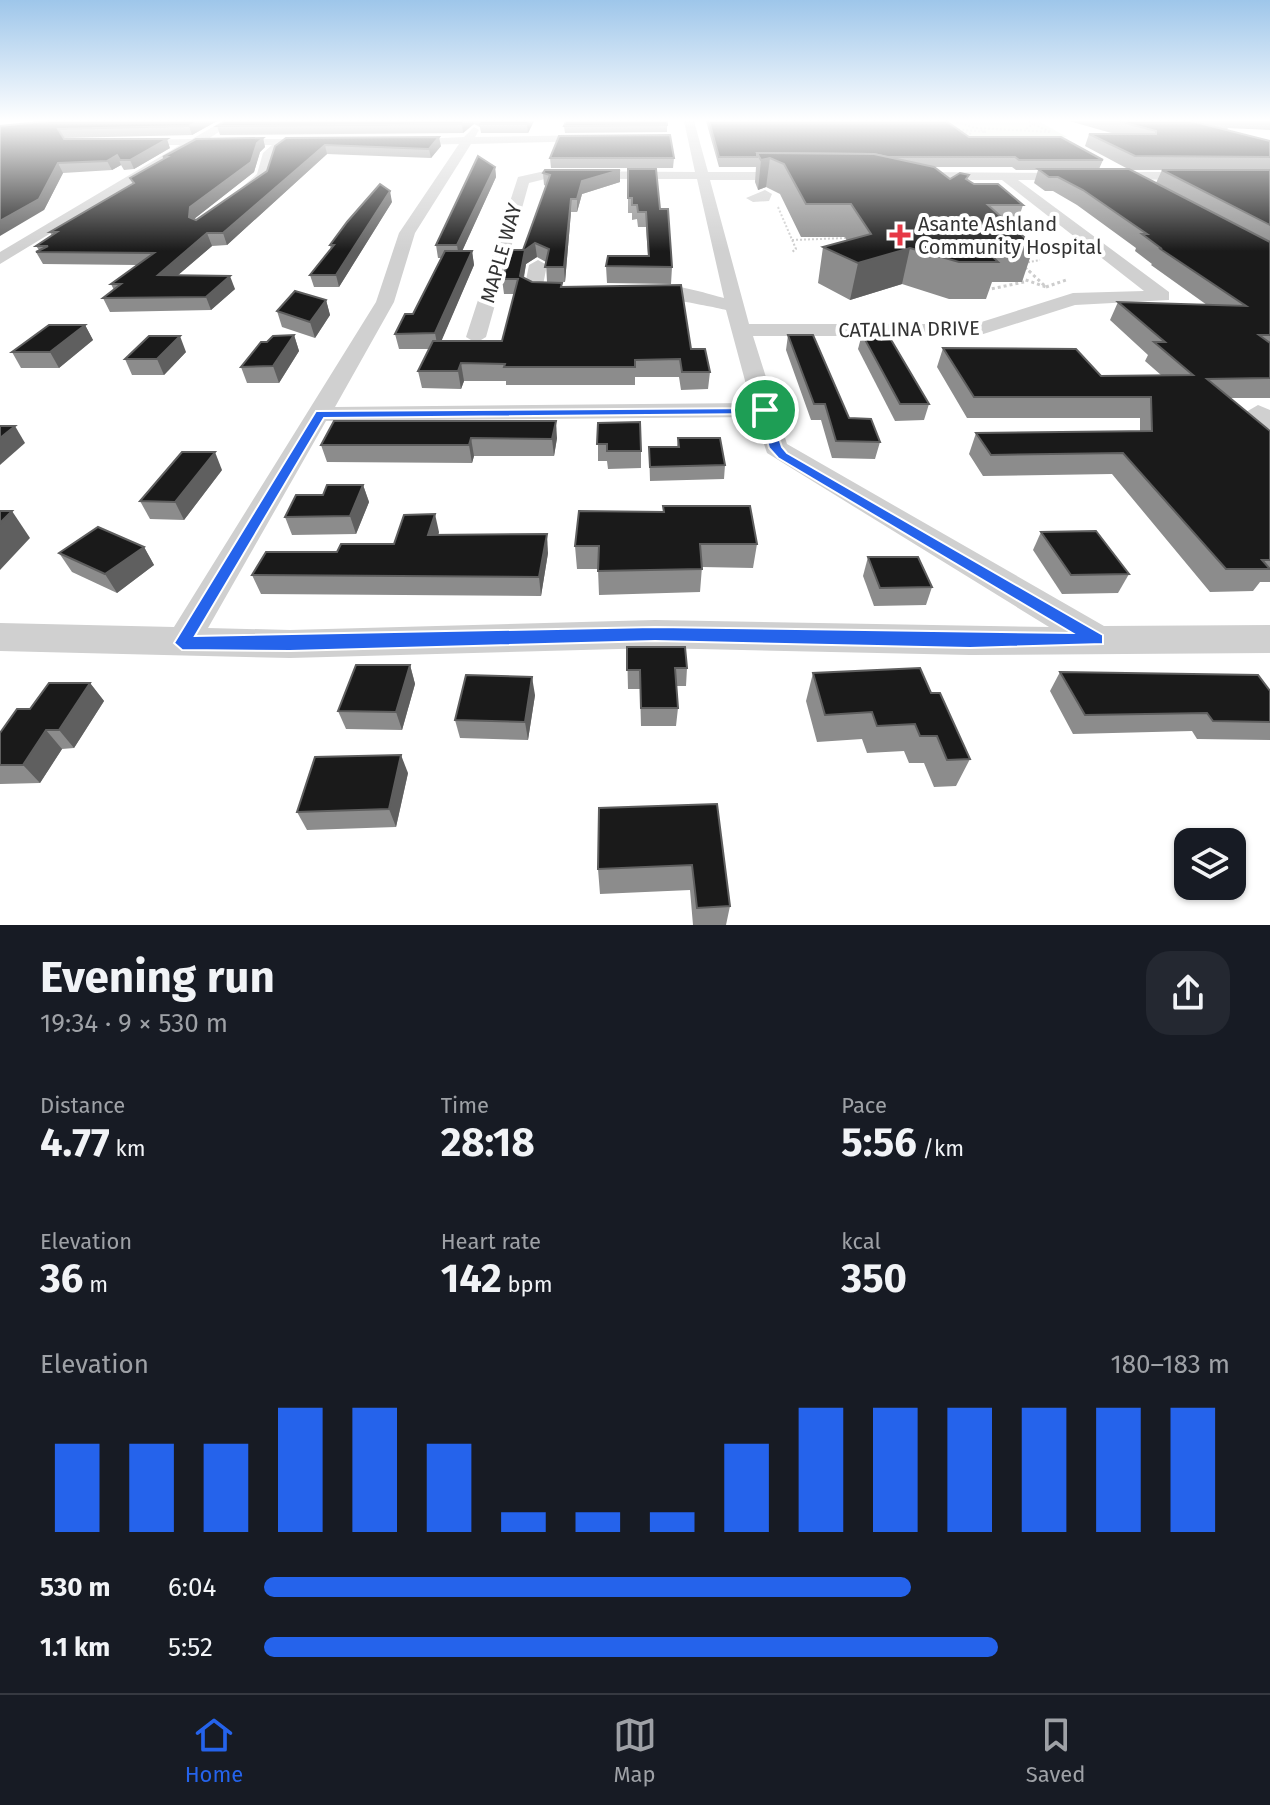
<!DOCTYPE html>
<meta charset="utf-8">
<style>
:root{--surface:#171b24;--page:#242831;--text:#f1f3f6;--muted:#9ea1a6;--line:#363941;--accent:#2563eb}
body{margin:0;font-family:"Fira Sans",sans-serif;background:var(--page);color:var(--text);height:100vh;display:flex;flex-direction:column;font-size:30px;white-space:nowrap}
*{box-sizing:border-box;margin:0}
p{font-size:26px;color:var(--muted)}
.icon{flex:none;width:44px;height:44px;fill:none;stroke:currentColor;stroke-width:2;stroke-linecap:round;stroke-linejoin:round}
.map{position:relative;height:925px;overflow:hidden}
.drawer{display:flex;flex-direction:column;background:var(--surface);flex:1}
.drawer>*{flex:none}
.controls{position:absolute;left:1174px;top:828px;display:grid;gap:16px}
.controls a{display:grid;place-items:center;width:72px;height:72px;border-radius:16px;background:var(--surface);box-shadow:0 2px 6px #0004;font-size:40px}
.pin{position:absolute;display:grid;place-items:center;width:68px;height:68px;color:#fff;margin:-34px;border:4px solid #fff;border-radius:50%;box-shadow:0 2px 8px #0007}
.round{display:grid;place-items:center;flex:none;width:84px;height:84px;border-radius:24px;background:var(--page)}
.head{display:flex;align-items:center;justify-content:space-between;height:136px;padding:0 40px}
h1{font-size:44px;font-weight:700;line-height:60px}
.stats{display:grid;grid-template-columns:repeat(3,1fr);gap:12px;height:136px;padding:8px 40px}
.stats div{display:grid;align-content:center}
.stats b{font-size:40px;font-weight:700}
.stats small{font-size:22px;font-weight:400}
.stats p{font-size:22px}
.chart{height:224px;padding:16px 40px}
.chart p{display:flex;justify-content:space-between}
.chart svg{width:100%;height:144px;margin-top:8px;stroke:var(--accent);stroke-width:6}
ul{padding:0 40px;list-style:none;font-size:26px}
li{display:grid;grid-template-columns:128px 96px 1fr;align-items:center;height:60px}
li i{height:20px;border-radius:10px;background:var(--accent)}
.dock{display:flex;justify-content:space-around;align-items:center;height:112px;border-top:2px solid var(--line);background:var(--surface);font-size:22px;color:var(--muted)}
.dock a{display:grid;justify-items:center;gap:4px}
.dock .current{color:var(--accent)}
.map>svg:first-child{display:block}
.green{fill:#e6ecdf}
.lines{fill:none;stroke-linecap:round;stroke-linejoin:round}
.path-far1{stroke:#cdcdcd;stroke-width:2;stroke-dasharray:2 2;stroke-linecap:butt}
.path{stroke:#cdcdcd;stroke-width:3;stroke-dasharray:3 3;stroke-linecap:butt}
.minor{fill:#d0d0d0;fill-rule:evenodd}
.wall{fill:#8c8c8c;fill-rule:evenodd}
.shaded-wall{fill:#5f5f5f}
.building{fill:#1a1a1a;stroke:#5f5f5f;stroke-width:2}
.route{fill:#2563eb;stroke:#fff;stroke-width:2;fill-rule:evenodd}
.poi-dot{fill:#e63946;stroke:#fff;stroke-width:3}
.labels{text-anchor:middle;stroke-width:8;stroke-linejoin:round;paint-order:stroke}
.far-poi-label{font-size:20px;fill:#333;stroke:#fff;text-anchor:start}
.far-street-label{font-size:20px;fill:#333;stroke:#fff}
</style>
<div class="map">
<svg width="1270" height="925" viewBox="0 0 1270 925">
<rect width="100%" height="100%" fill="#fff"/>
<path class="green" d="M933,121H1038L1067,137L956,138Z"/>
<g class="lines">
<g class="path-far1">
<path d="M953,121L975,128L1051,132L1033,124"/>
<path d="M1026,129L1033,124L1028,121"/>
<path d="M971,134L955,129L986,132L981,130"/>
<path d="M778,207L796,249L792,252"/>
<path d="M1013,226L1038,229"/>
<path d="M792,240L847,238"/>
<path d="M1024,263L1040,260"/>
<path d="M1023,265L1030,272"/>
</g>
<g class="path">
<path d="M1020,278L1046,287L1028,270"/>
<path d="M1046,287L1066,280"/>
<path d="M986,290L1024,282"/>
</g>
<g class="minor">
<path d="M223,121H236L208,139H316L322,142L316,145H287L275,154L268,179L240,199L233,195L257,174L263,153L272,145H196L0,264V252L180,145H135L131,140L192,139Z"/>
<path d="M684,121H694L708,172H790L796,176L790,180H710L749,324H975L1073,293L1144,291L1002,180H913L907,176L913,172L1075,173L1076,176L1070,180H1018L1169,292V300L1075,305L977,336H753L787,444L1104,626L1270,625V653L970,655L655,648L290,658L0,651V623L174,627L376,302L399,233L459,144L407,145L403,140L464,137L474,127L479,130L475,137L592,135L598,138L592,141L471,144L415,233L394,302L335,407L751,403L726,310C712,306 643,295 639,291C655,276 704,293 724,298L697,179H545L529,183L486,337L476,343L466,337L518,177L545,171L695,172ZM755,417L767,453L1049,627L655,620L290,630L208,628L326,421Z"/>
<path d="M1109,172H1194L1200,176L1194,180L1104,179L1103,176Z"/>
<path d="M765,190L772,194L769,201L753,202L746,198Z"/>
<path d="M538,260L547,265L543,285L563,287V295L527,294L524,290L529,265Z"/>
<path d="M1258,405L1270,410V429L1261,427L1246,412Z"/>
</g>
</g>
<g class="wall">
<path d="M48,121H217L192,135L63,138L64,139L170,148L134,169L124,170L121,165L112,170L63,173L44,210Z"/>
<path d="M225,121H534L528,133H481L480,127L474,124L463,133L220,135L217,126Z"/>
<path d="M706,121H946L969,137L1103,160L1099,169H1128L1085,146L1089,134H1115L1069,121H1270V130L1228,128L1227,130L1270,141V398H1230L1270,431V582H1260L1253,591L1210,592L1112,474L983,476L969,454L976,433L1140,431V418H967L937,367L943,348L1101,376L1161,375L1145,361L1148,355L1110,320L1118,302L1207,305L1151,265L1152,264L1135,251L1136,248L1077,205L1053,191H1045L1034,183L1038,170H1016L1012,167H932L950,179L969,175L967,180L974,184L1023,205L1015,229L1034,246L1022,282H992L986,299H949L902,284L850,300L818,283L823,247L847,241L845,237H801L780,194L766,187L758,190L755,182L756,167H719ZM1131,170H1162L1156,183Z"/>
<path d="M667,125V132L565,133L564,126Z"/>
<path d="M263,138L265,147L260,152L254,172L194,219L196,220L267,171L286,138L441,146L431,158L327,154L227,245L212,246L178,275L235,289L211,310L110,312L103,298L114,290L111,284L137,265L43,264L36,252L39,250L36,246L52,236L50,232L133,184L130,178Z"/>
<path d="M550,158H674L673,168H551Z"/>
<path d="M495,167L496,177L462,251H472L474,265L441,341H502L514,294H504L502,279L523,250L546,186L544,185L543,173L620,170V182L582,194L577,212H571L565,282H547L546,262L537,257L526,264L524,278L532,282L562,287L691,349L710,372L708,389L681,390L679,377H635V385H506V381H464L461,389L422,388L418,371L429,349H399L395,334L413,314L442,258H438L436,245Z"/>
<path d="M628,169L660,209L672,267L671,284L607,283L606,266L648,256L646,227H638L637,219L632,220V213H628Z"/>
<path d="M392,202L339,287H314L310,275L331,250L330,245Z"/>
<path d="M326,300L330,315L315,338L282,327L277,311Z"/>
<path d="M85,325L93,340L59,368H21L12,352Z"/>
<path d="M862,334L929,404L924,420L895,421L858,349Z"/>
<path d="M294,335L299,351L279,383H247L241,367L267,342Z"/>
<path d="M788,335L849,418L880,442L875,459L832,458L821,420H811L786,350Z"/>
<path d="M186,352L164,375H132L125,359Z"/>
<path d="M334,421L557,438L554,456H474L472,463L327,462L321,445Z"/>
<path d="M598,423L641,451V468L608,469L607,461H598Z"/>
<path d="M678,438L725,465L724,479L650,481L649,447H677Z"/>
<path d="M222,470L184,520L150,519L140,501Z"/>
<path d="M363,485L369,502L356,534L292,535L285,517L323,495Z"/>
<path d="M579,511L757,544L753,568L702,567L700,592L599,595L598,569H577L575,546Z"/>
<path d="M439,532L438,535L548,553L541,596L261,594L252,575L337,552L394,544Z"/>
<path d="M1041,532L1129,574L1118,593L1062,594L1033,550Z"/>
<path d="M144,547L154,565L117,593L72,572L59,553Z"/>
<path d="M868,557L932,587L926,605L874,606L863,576Z"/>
<path d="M627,647L687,668L686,686H676L678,708L676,726H641L640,689H628Z"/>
<path d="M410,665L415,684L402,730L346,729L338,711Z"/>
<path d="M1060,672L1270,691V740L1197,739L1192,731L1073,734L1050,691Z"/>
<path d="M813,673L931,693L970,759L956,786L934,787L924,763H909L904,751L867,753L862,739L817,742L806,701Z"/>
<path d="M90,683L104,701L74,748L62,749L40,783L0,784V733L30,709Z"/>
<path d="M535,695L528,740L460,738L455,720Z"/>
<path d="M408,773L396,827L307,830L297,812Z"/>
<path d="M717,804L730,906L726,925H693L690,890L600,894L598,869Z"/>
</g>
<g class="shaded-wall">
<path d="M199,121H217L192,135L189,126Z"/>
<path d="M466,121H473L474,124L463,133L462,124Z"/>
<path d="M529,121H534L528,133L527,124Z"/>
<path d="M439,137L441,146L431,158L429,149Z"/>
<path d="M263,138L265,147L260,152L254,172L194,219V229L189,217L190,207Z"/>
<path d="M167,139L170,148L134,169L130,160Z"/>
<path d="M325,145L327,154L227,245L223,233Z"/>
<path d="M117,155L121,165L112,170L107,161Z"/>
<path d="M770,158L766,187L758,190L761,160Z"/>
<path d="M58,163L63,173L44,210L0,236V221Z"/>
<path d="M495,167L496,177L459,258L457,245Z"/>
<path d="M620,170V182L582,194L577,212V199L582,181Z"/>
<path d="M390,191L392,202L339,287L336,275Z"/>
<path d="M571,199V212L565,282L564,267Z"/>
<path d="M207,233L212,246L163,288L158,275Z"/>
<path d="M535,243L537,257L526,264L521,291L520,276L525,250Z"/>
<path d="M910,248L902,284L850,300L858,263Z"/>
<path d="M472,251L474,265L438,349L435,333Z"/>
<path d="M230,276L235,289L211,310L206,297Z"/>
<path d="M326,300L330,315L315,338L310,322Z"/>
<path d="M85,325L93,340L59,368L50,352Z"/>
<path d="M294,335L299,351L279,383L273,366Z"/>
<path d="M180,336L186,352L164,375L157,359Z"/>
<path d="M461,363L464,381L461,389L458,371Z"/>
<path d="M556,421L557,438L554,456L552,439Z"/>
<path d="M15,426L25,443L0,465V438Z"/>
<path d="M471,438L474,456L472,463L469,445Z"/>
<path d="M215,452L222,470L184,520L175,502Z"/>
<path d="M363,485L369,502L356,534L350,516Z"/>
<path d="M12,511L30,538L0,570V523Z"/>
<path d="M435,514L439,532L433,553L428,535Z"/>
<path d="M547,534L548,553L541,596L539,577Z"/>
<path d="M144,547L154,565L117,593L105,574Z"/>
<path d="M410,665L415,684L402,730L396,712Z"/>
<path d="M532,677L535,695L528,740L525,722Z"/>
<path d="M90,683L104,701L74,748L59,730Z"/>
<path d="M46,730L62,749L40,783L23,765Z"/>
<path d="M401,755L408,773L396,827L389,809Z"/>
</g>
<g class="building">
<path d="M48,121H199L189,126L58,129L64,139H167L130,160H120L117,155L107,161L58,163L39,199L0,221V126Z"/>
<path d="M225,121H466L462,124L217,126Z"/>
<path d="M480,121H529L527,124H480Z"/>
<path d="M566,121H667V125L564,126Z"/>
<path d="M709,121H946L969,137H1061L1103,160H1019L1015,157H887L874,154L757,153V157H719Z"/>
<path d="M1118,121H1191L1270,141V157L1135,156L1089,134H1156V131Z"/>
<path d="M670,135L674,158H550L559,136Z"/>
<path d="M439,137L429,149L325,145L223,233H207L158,275L230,276L206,297L103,298L121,284H111L154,253L36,252L48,246H36L57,232H50L134,183L130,178L167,157H163L196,139L263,138L257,143L251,162L190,207L189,217L196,220L267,171L275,146L286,138Z"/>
<path d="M757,153L874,154L934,167L950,179L960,173L969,175L966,179L974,184H998L1023,205H988L1034,246H982L998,262H959L910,248L858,263L823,247L871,234L851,204H806L784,164L770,158L761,160Z"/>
<path d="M478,156L495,167L457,245H436Z"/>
<path d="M628,169H656L660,209H668L672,267L606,266L608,256H649L646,212H638L637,205H632V198H628Z"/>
<path d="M1038,169H1129L1270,242V335H1259L1270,343V378L1207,379L1270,431V560H1262L1270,569H1226L1123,453L991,455L976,433L1152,431L1151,397H974L943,348L1076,349L1101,376L1193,375L1154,342H1165L1118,302L1246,306L1159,248L1162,249L1142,234H1147L1083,190L1058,177H1049Z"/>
<path d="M545,170H620L582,181L577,199H571L564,267H545L549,249L535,243L525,250L520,276L532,282L562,283L561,287L681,285L691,349H705L710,372H682L680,359L635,360V367H504L505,364L461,363L458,371H418L433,341H502L518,279H502L513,250H523L550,175L543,173Z"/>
<path d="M1162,170H1270V225Z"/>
<path d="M380,184L390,191L336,275H310L334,245H330L347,222Z"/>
<path d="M445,251H472L435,333L395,334L405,314H413Z"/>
<path d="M295,291L326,300L310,322L277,311Z"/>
<path d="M49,325H85L50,352H12Z"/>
<path d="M887,333L929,404H900L862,334Z"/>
<path d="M294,335L273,366L241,367L261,342H267L273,336Z"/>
<path d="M788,335H813L849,418L871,419L880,442L836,441L825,404H814Z"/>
<path d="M149,336H180L157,359H125Z"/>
<path d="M334,421H556L552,439L471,438L469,445H321Z"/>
<path d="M640,422L641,451H607V444H597L598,423Z"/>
<path d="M0,426H15L0,438Z"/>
<path d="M678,438H720L725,465L650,467L649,447H679Z"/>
<path d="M182,452H215L175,502L140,501Z"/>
<path d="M327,485H363L350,516L285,517L296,495H323Z"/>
<path d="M663,506H750L757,544H700L702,569L598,571L599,546H575L579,511L664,512Z"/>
<path d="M0,511H12L0,523Z"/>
<path d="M435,514L428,535L547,534L539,577L252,575L266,552H337L341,544H394L404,515Z"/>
<path d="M98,527L144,547L105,574L59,553Z"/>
<path d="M1096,531L1129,574L1071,575L1041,532Z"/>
<path d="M868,557H918L932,587L880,588Z"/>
<path d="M627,647H685L687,668H675L678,708H641L640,670H627Z"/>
<path d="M356,665H410L396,712L338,711Z"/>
<path d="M920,668L931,693H940L970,759L947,760L937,736H920L915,724L877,726L872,712L825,715L813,673Z"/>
<path d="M1060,672L1258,675L1270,691V722L1213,721L1207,713L1085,715Z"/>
<path d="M466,675L532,677L525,722L455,720Z"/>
<path d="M49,683H90L59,730H46L23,765H0V733L17,709H30Z"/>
<path d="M401,755L389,809L297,812L315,757Z"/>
<path d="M717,804L730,906L697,908L692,865L598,869L599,808Z"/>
</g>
<linearGradient id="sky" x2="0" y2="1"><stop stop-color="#9ec6ea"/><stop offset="0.48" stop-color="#fff"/><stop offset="1" stop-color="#fff" stop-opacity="0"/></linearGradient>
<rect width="1270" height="251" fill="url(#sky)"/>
<path class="route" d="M769,408L782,447L787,453L1103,635V644L970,648L655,641L290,651L182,650L174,643L316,411ZM760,414L769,448L778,458L1072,633L655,627L195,636L324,418Z"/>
<path class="poi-dot" d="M896 223h8v8h8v8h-8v8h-8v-8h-8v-8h8z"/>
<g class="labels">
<g class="far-poi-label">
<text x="918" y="231">Asante Ashland<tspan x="918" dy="23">Community Hospital</tspan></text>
</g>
<g class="far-street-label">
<text transform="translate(501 253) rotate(-74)" y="7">MAPLE WAY</text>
<text transform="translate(909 329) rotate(-1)" y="7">CATALINA DRIVE</text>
</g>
</g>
</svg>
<div class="controls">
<a><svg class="icon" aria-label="layers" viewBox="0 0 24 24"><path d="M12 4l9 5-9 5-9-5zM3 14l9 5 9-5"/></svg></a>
</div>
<div class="pin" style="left:765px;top:410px;background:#1e9e55"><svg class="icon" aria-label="arrive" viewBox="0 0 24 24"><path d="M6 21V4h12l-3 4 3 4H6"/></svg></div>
</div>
<section class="drawer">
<div class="head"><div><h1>Evening run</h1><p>19:34 · 9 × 530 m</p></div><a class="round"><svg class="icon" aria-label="share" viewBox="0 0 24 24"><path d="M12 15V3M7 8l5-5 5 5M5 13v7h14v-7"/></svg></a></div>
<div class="stats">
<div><p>Distance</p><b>4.77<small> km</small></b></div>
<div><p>Time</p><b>28:18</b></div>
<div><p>Pace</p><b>5:56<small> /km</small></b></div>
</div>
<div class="stats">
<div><p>Elevation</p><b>36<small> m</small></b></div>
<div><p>Heart rate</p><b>142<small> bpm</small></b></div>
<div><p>kcal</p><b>350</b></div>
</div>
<div class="chart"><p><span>Elevation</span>180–183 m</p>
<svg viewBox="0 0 160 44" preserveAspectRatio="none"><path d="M5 44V17M15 44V17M25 44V17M35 44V6M45 44V6M55 44V17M65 44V38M75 44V38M85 44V38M95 44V17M105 44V6M115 44V6M125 44V6M135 44V6M145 44V6M155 44V6"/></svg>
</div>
<ul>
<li><b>530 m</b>6:04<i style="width:67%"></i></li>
<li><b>1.1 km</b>5:52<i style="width:76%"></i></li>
</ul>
</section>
<nav class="dock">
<a class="current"><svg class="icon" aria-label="home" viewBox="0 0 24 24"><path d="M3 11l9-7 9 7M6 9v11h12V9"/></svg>Home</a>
<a><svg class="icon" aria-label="map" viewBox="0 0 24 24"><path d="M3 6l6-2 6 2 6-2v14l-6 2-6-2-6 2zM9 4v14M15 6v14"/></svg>Map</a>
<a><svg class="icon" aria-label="saved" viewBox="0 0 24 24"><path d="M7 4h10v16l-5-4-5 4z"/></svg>Saved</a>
</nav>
